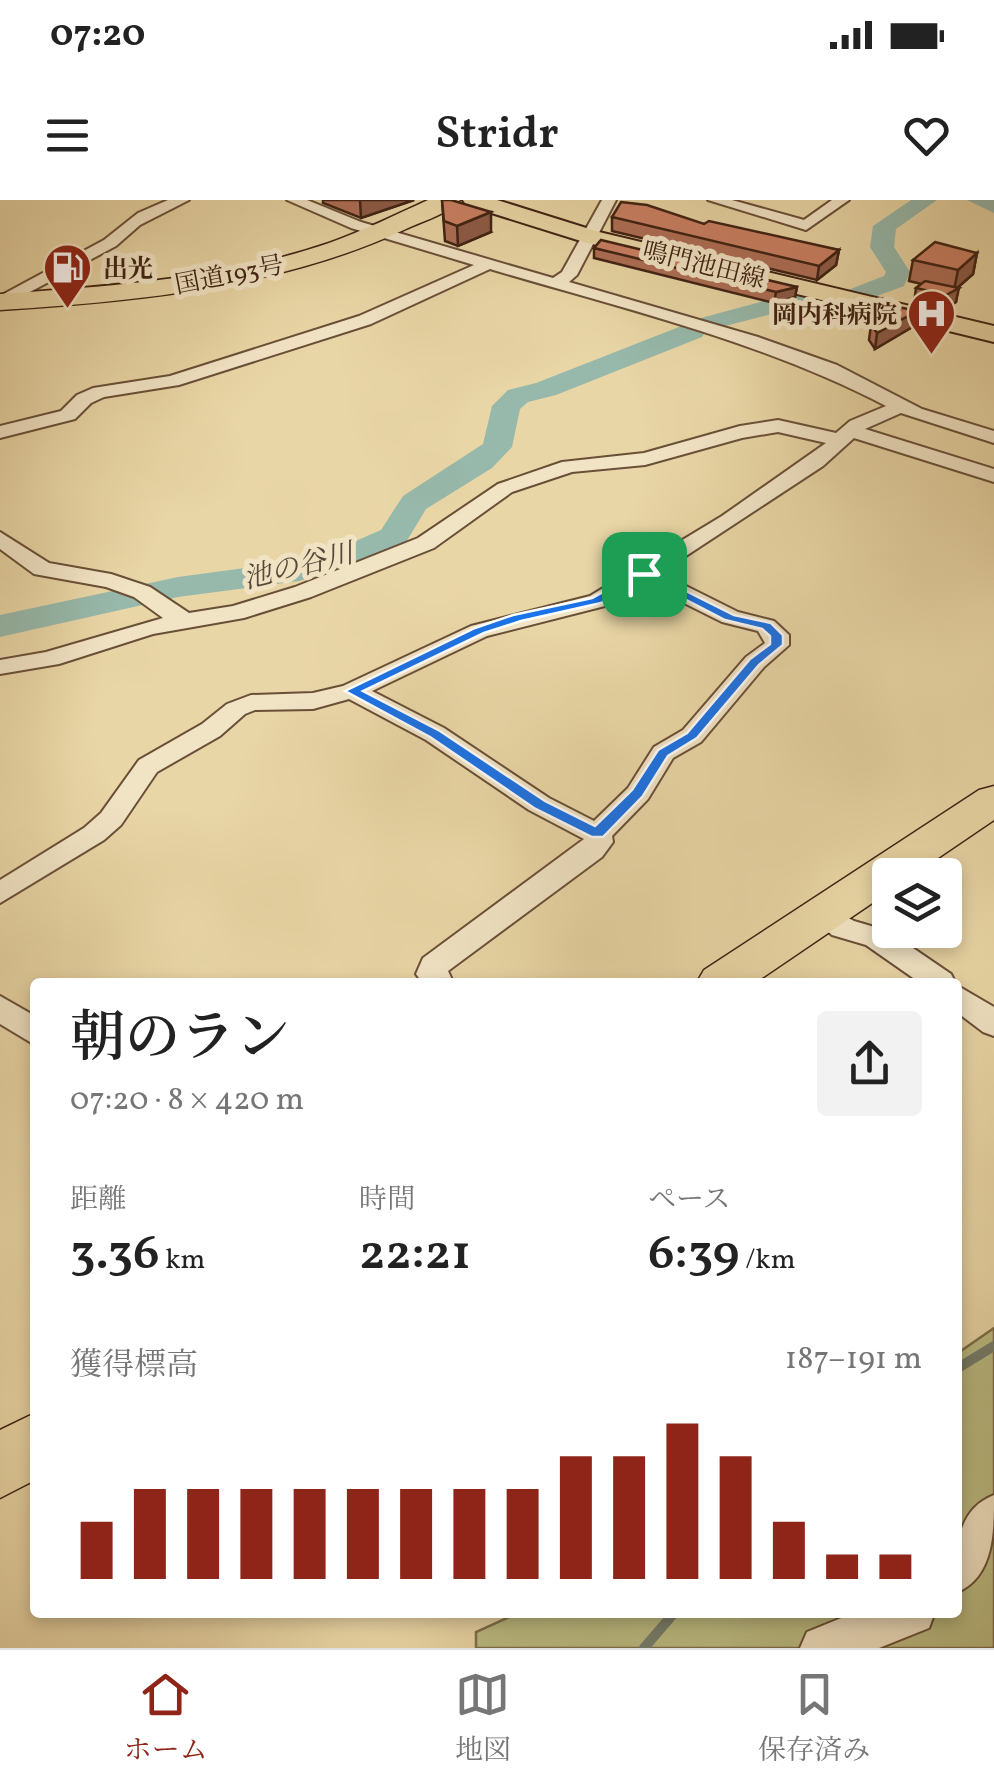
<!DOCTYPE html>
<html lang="ja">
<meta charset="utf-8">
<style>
:root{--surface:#fff;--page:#f2f2f2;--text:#222;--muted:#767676;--line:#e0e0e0;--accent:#8f2418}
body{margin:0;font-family:Vollkorn,"Noto Serif JP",serif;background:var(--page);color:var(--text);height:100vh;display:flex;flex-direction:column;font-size:38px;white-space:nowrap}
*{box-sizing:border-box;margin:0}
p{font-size:32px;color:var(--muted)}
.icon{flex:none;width:55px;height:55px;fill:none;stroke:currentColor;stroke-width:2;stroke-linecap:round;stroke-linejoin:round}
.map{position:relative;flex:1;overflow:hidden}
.drawer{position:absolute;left:30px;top:778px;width:932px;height:640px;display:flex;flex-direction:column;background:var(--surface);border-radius:10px;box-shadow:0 5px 15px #0003}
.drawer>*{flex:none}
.controls{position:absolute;left:872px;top:658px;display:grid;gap:20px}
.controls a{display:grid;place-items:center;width:90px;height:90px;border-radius:10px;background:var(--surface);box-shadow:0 5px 15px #0003;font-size:50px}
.pin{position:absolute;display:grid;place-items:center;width:85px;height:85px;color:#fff;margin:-42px;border-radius:20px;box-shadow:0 5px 15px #0006}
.round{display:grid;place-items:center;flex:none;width:105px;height:105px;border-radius:10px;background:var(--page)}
.summary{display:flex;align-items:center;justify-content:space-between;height:170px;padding:0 40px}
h1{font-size:55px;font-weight:600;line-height:75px}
.figures{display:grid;grid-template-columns:repeat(3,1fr);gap:15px;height:170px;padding:10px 40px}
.figures div{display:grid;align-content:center}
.figures b{font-size:50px;font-weight:600}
.figures small{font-size:28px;font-weight:400}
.figures p{font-size:28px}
.chart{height:280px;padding:20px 40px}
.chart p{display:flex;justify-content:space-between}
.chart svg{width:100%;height:180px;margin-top:10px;stroke:var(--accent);stroke-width:6}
.status{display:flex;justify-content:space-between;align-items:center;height:70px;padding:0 50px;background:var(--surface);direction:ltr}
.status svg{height:28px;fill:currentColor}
header{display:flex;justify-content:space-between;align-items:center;height:130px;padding:0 40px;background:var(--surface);font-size:45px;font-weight:600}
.tab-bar{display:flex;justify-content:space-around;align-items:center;height:140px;border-top:2px solid var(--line);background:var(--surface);font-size:28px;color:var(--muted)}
.tab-bar a{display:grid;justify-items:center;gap:5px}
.tab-bar .selected{color:var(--accent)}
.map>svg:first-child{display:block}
.green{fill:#bbbc83;stroke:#7d6f4b;stroke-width:2.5}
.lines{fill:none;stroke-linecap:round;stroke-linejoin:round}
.stream{stroke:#747d6e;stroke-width:10}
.river{fill:#97b9ab;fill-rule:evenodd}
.minor-casing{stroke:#6a4f38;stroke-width:4}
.primary-casing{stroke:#3f2213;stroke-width:4}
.trunk-casing{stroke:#3f2213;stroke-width:3}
.minor{fill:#f1e4c5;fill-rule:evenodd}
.primary{fill:#e9d6a6;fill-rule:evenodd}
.trunk{fill:#e9d6a6;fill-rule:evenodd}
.wall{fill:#ae6e56;stroke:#3f2213;stroke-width:2.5}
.shaded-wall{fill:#8d5a46;stroke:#3f2213;stroke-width:2.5}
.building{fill:#ca8064;stroke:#3f2213;stroke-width:2.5}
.route{fill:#1a73e8;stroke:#fff;stroke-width:2.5;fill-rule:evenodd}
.labels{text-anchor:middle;stroke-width:10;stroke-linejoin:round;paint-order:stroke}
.far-street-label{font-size:25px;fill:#3f2213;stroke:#f1e4c5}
.far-poi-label{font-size:25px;font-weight:bold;fill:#3f2213;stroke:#f1e4c5;text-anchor:start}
.far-water-label{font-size:28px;font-style:italic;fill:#554839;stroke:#f1e4c5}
</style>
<div class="status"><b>07:20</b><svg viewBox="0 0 49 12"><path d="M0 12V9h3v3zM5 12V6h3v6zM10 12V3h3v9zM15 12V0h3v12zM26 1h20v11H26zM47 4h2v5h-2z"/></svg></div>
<header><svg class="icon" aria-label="menu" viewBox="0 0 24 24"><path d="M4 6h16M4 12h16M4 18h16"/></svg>Stridr<svg class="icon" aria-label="heart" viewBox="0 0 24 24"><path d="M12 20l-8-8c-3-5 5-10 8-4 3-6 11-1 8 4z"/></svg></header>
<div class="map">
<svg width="994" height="1448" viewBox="0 0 994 1448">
<rect width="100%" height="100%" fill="#e9d6a6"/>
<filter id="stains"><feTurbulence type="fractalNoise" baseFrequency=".002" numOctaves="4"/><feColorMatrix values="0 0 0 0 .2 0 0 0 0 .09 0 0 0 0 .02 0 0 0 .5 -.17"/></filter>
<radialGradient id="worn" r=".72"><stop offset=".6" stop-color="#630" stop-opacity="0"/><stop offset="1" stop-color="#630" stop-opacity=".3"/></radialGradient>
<path class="green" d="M994,1128V1448H476V1432L518,1413L958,1412V1153Z"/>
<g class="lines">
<g class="stream">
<path d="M958,1168L994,1146"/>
<path d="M644,1448L675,1412"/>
</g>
<g class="river">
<path d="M911,0H937L896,29L894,47L910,72L904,86L866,100H848L844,95L848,90L884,76L886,72L870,47L873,26Z"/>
<path d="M967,0H994V13Z"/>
<path d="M801,91L810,94L814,99L810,104L706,131L702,137L556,195L528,202L520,209L512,247L492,268L426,309L405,344L352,367L299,381L178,397L0,437V415L178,377L297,361L328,353L381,330L403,296L483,244L492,206L508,190L536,183L684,125L697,124L701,118Z"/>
</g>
<defs>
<g id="minor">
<path d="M168,0H189L140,25L116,46L0,108V96L104,40L138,13Z"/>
<path d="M287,0H307L361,22L553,78L562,72L602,0H616L577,75L569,82L758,137L837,165L922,209L994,231V243L901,213L865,229L994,269V282L854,238L823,266L660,373L738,412L774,421L789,435V445L764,467L701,542L673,558L648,599L612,636L613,642L602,657L448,771L453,782H422L416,774L423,758L584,639L529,610L426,540L349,499L313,509L255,510L245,514L220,536L157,572L121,625L104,640L0,703V680L84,628L101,613L139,560L202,524L227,504L251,495L313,493L343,486L471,426L590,396L722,316L826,243L778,232L742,238L645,265L572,272L512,292L434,348L311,397L244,418L153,434L59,464L0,474V460L46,452L163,418L134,397L106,387L34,374L0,349V332L49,363L111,374L150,387L189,413L233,406L295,387L418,338L498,284L562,262L644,253L740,226L778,220L836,233L850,221L886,206C762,141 624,109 490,69L371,124L179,185L104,197L91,203L75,219L0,238V226L61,211L77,195L93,188L170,176L359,116L474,65L351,28ZM644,383L722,422L758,431L765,443L746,457L683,530L654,547L628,588L594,621L549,598L444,528L372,491L487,436L605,406Z"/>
<path d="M708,0H732L804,20L832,0H849L806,30Z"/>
<path d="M824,705L854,721L888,731L951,774L955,782H919L866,745L832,735L809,715L813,708Z"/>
<path d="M958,786L994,807V836L983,832L958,813Z"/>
<path d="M0,796L35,816V845L0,824Z"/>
<path d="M994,1295C994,1332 994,1376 958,1392C956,1356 953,1311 994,1295Z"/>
<path d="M856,1412H935L929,1428L879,1448H800L807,1432Z"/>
</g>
<path id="primary" d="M463,0H497L599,32L994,126V142L584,42L466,5Z"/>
<g id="trunk">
<path d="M428,0H460C448,14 423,21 406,29C279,88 138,101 0,110V94C110,86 224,79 329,43C363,31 395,15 428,0Z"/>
<path d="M994,586V620L913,675H890V691L756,782H697L704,770L979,590Z"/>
<path d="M35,1213V1280L0,1298V1230Z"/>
</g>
</defs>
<use href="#minor" class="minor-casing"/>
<use href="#primary" class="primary-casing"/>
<use href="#trunk" class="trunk-casing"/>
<use href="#minor" class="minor"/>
<use href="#primary" class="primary"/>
<use href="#trunk" class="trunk"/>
</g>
<g class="wall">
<path d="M323,0H414L361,18L323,3Z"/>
<path d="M442,0L491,32L458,46L445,41Z"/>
<path d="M612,17L704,24L839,50L836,65L817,80L612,31Z"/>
<path d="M594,48L797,87L795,97L774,103L594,58Z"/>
<path d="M977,53L973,74L958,87L956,102L943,110L914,103L916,88L922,84L909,81L913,60Z"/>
<path d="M917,111L914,126L875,149L869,140L871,125Z"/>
</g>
<g class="shaded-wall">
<path d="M360,0H414L361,18Z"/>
<path d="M491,12V32L458,46L457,26Z"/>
<path d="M839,50L836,65L817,80L819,66Z"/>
<path d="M977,53L973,74L956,89L959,88L956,102L943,110L946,95L954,90L958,70Z"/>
<path d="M797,87L795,97L774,103L776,92Z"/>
<path d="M917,111L914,126L875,149L877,133Z"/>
</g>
<g class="building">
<path d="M442,0H451L491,12L457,26L444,21Z"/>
<path d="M621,2L647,5L704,24L709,21L839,50L819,66L612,17Z"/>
<path d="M601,40L797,87L776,92L594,48Z"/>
<path d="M935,42L977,53L958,70L913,60Z"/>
<path d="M925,81L959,88L946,95L916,88Z"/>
<path d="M894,106L917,111L877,133L871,125Z"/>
</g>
<path class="route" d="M644,370L734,415L771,423L783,435V445L759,465L697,538L668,556L643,596L603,637H592L534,608L430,537L345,491L475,428L513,415L592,398ZM644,378L725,420L762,429L770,436V444L750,459L687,533L658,550L632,590L595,626L545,601L440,531L363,491L484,433L521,421L601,403Z"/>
<defs>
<symbol id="fuel-pin" viewBox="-11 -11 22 30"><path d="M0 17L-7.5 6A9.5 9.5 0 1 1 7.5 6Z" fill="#8f2418" stroke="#f1e4c5"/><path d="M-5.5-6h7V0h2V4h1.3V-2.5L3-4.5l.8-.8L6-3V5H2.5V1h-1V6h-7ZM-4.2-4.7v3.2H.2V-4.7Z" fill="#fff"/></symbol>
<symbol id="hospital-pin" viewBox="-11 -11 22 30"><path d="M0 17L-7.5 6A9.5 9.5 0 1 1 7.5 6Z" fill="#8f2418" stroke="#f1e4c5"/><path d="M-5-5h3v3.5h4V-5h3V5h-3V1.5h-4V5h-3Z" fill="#fff"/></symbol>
</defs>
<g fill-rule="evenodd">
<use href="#fuel-pin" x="40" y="40" width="55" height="75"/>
<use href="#hospital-pin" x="904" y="86" width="55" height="75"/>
</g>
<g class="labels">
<g class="far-street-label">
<text transform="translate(704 64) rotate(14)" y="9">鳴門池田線</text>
<text transform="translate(229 74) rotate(-11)" y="9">国道193号</text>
</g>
<g class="far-poi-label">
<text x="103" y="77">出光</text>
<text x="897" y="123" text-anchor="end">岡内科病院</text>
</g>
<g class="far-water-label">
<text transform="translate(298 365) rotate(-14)" y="10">池の谷川</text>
</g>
</g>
<rect width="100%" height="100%" filter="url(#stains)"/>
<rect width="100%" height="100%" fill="url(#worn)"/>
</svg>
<div class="controls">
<a><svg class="icon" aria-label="layers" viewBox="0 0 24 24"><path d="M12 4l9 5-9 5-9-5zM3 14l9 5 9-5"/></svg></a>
</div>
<div class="pin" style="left:644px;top:374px;background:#1e9e55"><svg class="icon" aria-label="arrive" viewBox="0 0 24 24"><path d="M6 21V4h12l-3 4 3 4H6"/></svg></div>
<section class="drawer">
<div class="summary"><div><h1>朝のラン</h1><p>07:20 · 8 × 420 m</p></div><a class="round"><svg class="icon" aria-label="share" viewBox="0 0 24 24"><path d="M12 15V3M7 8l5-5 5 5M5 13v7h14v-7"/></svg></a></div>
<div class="figures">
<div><p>距離</p><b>3.36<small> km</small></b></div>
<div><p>時間</p><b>22:21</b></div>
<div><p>ペース</p><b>6:39<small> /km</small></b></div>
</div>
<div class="chart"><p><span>獲得標高</span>187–191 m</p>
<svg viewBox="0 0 160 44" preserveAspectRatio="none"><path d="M5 44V30M15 44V22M25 44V22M35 44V22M45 44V22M55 44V22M65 44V22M75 44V22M85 44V22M95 44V14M105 44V14M115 44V6M125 44V14M135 44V30M145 44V38M155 44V38"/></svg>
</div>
</section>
</div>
<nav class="tab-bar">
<a class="selected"><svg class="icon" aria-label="home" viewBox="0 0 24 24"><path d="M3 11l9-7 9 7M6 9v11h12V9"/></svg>ホーム</a>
<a><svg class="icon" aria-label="map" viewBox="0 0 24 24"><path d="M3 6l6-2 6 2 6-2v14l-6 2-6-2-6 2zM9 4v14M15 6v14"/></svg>地図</a>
<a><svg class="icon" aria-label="saved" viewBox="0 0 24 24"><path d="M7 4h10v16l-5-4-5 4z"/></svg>保存済み</a>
</nav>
